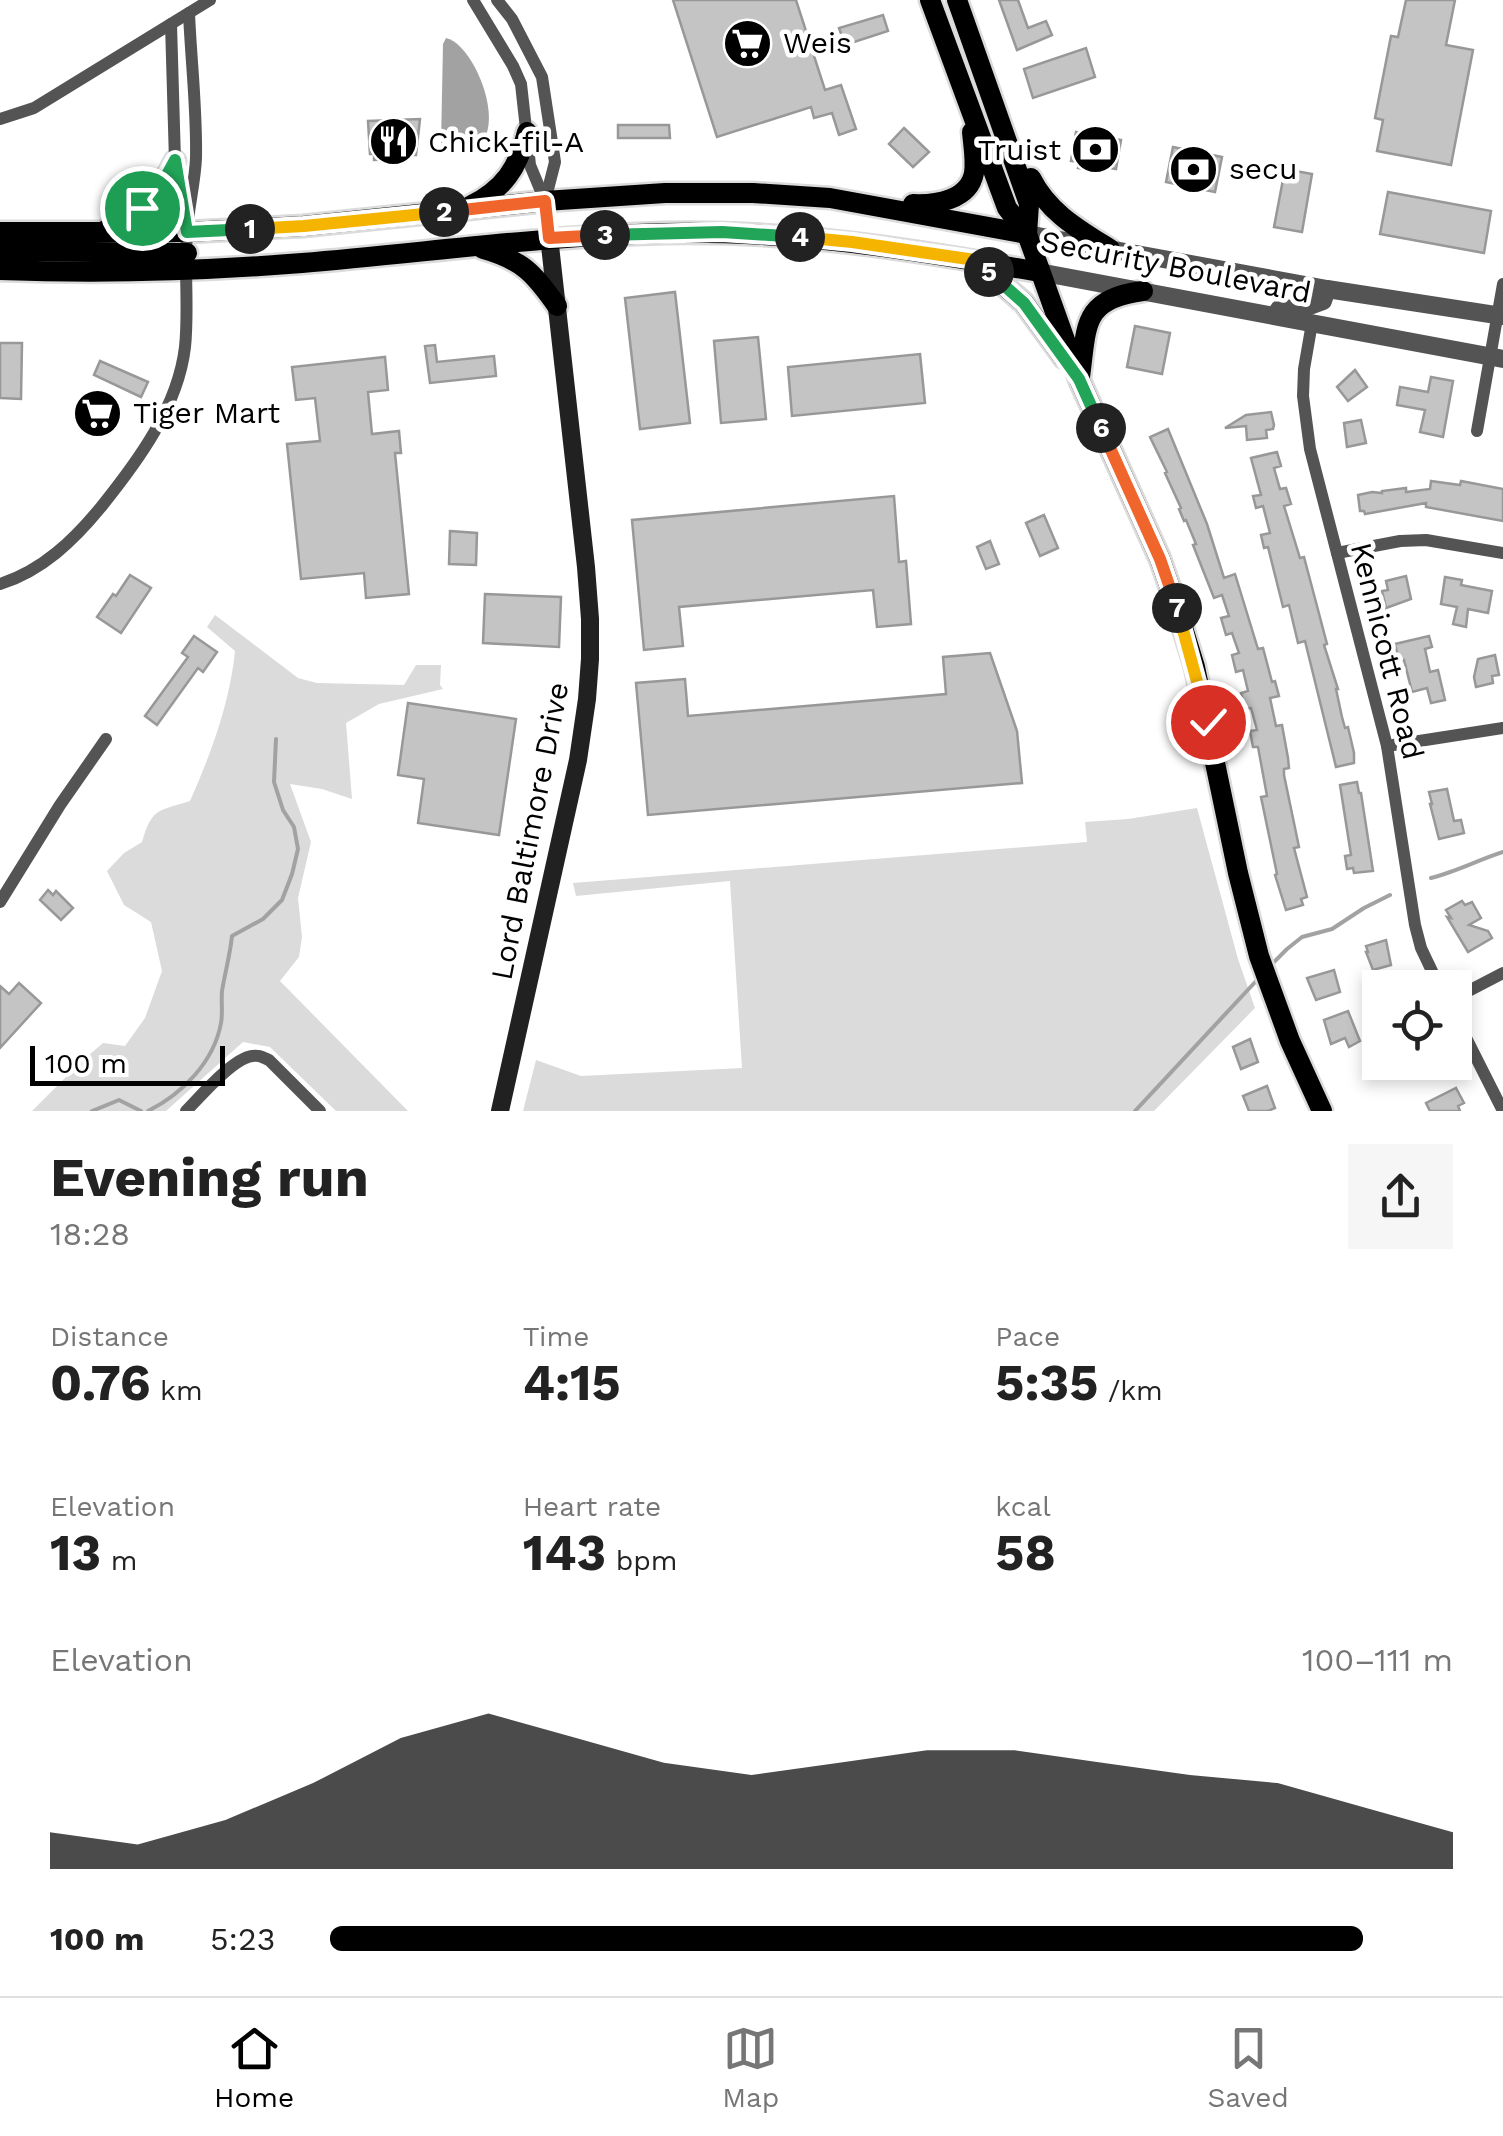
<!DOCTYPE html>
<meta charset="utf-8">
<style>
:root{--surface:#fff;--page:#f6f6f6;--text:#222;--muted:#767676;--line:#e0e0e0;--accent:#000}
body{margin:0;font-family:"Work Sans",sans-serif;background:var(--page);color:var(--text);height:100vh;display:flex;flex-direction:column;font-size:38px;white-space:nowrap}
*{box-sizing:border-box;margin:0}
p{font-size:32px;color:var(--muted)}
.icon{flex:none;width:55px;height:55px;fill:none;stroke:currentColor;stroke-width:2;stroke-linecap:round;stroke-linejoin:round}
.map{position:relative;height:1111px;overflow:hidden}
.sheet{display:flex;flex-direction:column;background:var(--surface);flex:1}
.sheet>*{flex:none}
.fabs{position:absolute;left:1362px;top:970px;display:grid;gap:20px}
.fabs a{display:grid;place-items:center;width:110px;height:110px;border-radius:0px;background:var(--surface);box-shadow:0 5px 15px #0003;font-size:50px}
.scale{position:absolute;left:30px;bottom:25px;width:195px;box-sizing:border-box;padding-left:10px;border:5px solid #000;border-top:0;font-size:28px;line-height:35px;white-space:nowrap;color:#000;-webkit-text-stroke:8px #fff;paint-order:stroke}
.pin{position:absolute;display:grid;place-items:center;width:85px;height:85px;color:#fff;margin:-42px;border:5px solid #fff;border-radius:50%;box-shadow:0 2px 10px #0007}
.km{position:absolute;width:50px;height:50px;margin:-25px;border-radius:50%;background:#222;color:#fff;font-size:28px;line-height:50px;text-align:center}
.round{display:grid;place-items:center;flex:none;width:105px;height:105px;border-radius:0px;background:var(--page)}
.headline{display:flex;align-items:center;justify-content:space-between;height:170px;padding:0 50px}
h1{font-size:55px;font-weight:700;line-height:75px}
.figures{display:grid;grid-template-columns:repeat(3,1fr);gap:15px;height:170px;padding:10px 50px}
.figures div{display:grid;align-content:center}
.figures b{font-size:50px;font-weight:700}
.figures small{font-size:28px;font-weight:400}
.figures p{font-size:28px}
.chart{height:280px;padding:20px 50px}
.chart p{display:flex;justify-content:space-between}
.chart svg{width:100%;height:180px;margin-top:10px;fill:var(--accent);opacity:.7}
ul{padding:0 50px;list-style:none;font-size:32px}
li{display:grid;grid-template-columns:160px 120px 1fr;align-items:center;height:75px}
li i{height:25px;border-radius:12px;background:var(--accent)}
.dock{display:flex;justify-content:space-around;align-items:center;height:140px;border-top:2px solid var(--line);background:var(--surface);font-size:28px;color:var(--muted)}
.dock a{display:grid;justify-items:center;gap:5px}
.dock .current{color:var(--accent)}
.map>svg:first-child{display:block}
.green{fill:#dbdbdb}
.water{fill:#a2a2a2}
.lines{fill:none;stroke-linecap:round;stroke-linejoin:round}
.stream{stroke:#a2a2a2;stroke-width:4}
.building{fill:#c4c4c4;stroke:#989898;stroke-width:2.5}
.primary-casing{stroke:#dbdbdb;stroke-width:25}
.minor{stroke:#545454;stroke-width:12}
.tertiary{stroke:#545454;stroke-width:18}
.secondary{stroke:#212121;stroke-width:18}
.primary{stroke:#000;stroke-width:20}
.split-1-casing{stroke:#fff;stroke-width:20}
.split-2-casing{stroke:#fff;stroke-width:20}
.split-3-casing{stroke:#fff;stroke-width:20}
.split-4-casing{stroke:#fff;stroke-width:20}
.split-5-casing{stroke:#fff;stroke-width:20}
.split-6-casing{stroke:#fff;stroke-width:20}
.split-7-casing{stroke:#fff;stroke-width:20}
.split-8-casing{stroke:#fff;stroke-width:20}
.split-1{stroke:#22a559;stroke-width:12}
.split-2{stroke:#f5b400;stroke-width:12}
.split-3{stroke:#f0652b;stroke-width:12}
.split-4{stroke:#22a559;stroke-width:12}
.split-5{stroke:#f5b400;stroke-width:12}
.split-6{stroke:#22a559;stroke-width:12}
.split-7{stroke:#f0652b;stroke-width:12}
.split-8{stroke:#f5b400;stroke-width:12}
.labels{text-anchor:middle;stroke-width:9;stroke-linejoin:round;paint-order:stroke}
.poi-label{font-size:30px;fill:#000;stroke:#fff;text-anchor:start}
.street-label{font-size:30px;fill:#000;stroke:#fff}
</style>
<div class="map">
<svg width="1503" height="1111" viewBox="0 0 1503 1111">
<rect width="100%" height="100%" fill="#fff"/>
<g class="green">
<path d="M215,615L298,678L317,683L404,685L416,665H441L440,685L443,689L379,704L346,723L352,799L322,789L290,784L311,842L298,898L302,937L299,957L280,981L408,1111H336L270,1047L243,1042L166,1111H32L81,1062L103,1043L125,1046L145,1018L162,971L151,922L124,905L107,871L124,853L142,842C152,807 159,811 190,801C211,754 230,702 235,651L207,627Z"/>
<path d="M1197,808L1238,959L1255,1008L1154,1111H523L536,1060L581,1076L742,1068L730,881L576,896L573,883L1087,842L1085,822L1128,819Z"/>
</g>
<path class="water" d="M446,38C480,45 524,169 443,150L441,144L443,44Z"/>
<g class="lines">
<g class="stream">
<path d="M1431,878C1456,872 1478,860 1503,852"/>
<path d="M1271,965L1287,949L1302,937L1332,929L1364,908L1390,895"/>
<path d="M92,1111L119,1100L141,1111"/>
<path d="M148,1111C182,1094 214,1062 221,1023C223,1013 221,1002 222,991C225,973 230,955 232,936L263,919L282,900L292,874L298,849L294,827L283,810L274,782L276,739"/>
<path d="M1135,1111L1258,979"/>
</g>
</g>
<g class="building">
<path d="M673,0H796L825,90L841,85L856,129L839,135L832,113L814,118L811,107L717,137Z"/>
<path d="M999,0H1018L1028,28L1046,21L1052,35L1017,50Z"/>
<path d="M1406,0H1455L1446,45L1473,50L1451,165L1377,151L1383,120L1375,118L1391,36L1398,37Z"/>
<path d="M883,15L888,31L845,45L839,28Z"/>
<path d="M1086,48L1095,77L1033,98L1024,69Z"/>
<path d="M420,119L416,155H402V159L374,160V154H370L368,121Z"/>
<path d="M618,125H669L670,138H618Z"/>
<path d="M904,128L929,152L913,167L889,144Z"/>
<path d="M1076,132L1121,140L1116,169L1099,166L1098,172L1078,168L1079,162L1071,161Z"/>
<path d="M1173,147L1222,157L1215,192L1166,182Z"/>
<path d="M1285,169L1312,174L1302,232L1274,227Z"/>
<path d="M1388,192L1491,211L1484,253L1380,234Z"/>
<path d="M675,292L690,423L640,429L625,298Z"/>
<path d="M1135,326L1170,333L1162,374L1127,367Z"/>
<path d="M758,337L766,419L721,423L714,341Z"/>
<path d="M0,343H22L21,399L0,398Z"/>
<path d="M435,345L437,362L494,356L496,376L430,383L425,346Z"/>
<path d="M920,354L925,403L792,416L788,367Z"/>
<path d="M385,357L388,390L368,392L372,434L399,431L401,453H395L409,594L366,598L364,573L301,579L287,444L320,441L315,398L296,400L292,367Z"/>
<path d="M100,361L148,382L141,397L94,375Z"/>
<path d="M1355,370L1367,387L1348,401L1337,387Z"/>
<path d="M1431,377L1453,381L1443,437L1420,432L1425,410L1397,405L1400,387L1428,392Z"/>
<path d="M86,400L116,412L111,426L81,414Z"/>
<path d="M1271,412L1274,425L1273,429L1266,430L1267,438L1247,440L1246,426L1225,428L1246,415Z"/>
<path d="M1361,420L1366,443L1347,447L1344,423Z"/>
<path d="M1168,429L1207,524L1224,578L1235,574L1258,649L1263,648L1272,682L1275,681L1279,696L1270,698L1276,726L1282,725L1288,758L1289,768L1284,769V775L1299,847L1294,848L1307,897L1301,899L1303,905L1286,910L1275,875L1277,874L1261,797L1267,796L1258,747H1253L1250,731L1257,730L1251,708L1245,709L1241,693L1248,691L1243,670L1236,672L1232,655L1239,653L1232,633L1226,635L1221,618L1229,616L1222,595L1214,598L1193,545L1196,544L1186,520L1184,521L1179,509L1181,508L1165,473L1167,472L1150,437Z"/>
<path d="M1277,452L1281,466L1274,468L1280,489L1286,488L1291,504L1284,506L1300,558L1304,557L1327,644L1324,645L1338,689H1336L1342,717L1345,728L1348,727L1354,753V763L1336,767L1305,641L1298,643L1289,605L1283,607L1268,547L1264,548L1261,535L1270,533L1263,506L1256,508L1253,496L1261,495L1251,458Z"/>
<path d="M1431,481L1460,485L1461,481L1503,489V521L1426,507V503L1365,514L1364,511H1360L1358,495L1372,492L1382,493V491L1406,488V492L1430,489Z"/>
<path d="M894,496L899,562L906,561L911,624L877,627L873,590L679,607L683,646L644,650L632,520Z"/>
<path d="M1044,515L1058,548L1040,556L1026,523Z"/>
<path d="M450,531L477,533L476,565L449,564Z"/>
<path d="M990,541L999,564L986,569L977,547Z"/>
<path d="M130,575L151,588L121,633L97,617L113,594L116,596Z"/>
<path d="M1406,576L1411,599L1386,608L1382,591L1388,590L1386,581Z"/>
<path d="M1445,577L1462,580L1461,585L1492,591L1488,613L1468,609L1466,627L1453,624L1457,607L1441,604Z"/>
<path d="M485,594L561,597L559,647L483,643Z"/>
<path d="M194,636L217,652L203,672L198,668L157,725L145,716L188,657L182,653Z"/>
<path d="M1429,636L1432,647L1425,649L1430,672L1438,670L1445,700L1431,703L1427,688L1412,692L1404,660L1399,661L1395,644Z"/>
<path d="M990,653L1017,731L1022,783L648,815L636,683L685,679L688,716L946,694L943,657Z"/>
<path d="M1495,655L1499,675L1492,676L1493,683L1476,687L1474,677L1478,659Z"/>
<path d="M408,703L516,719L499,835L418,823L424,779L398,775Z"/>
<path d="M1357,782L1359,793H1361L1373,871L1354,873L1353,868L1347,869L1345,856L1351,855L1340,785Z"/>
<path d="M1447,789L1454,821L1461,820L1464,833L1439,839L1430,804H1432L1429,792Z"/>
<path d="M48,890L53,895L56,891L73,908L61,920L40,900Z"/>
<path d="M1462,901L1465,905L1472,902L1481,918L1469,925L1488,931L1492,938L1468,952L1447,917L1451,918L1446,910Z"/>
<path d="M1386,940L1391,965L1373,970L1366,952H1368L1366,946Z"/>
<path d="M1334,970L1340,992L1316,1000L1307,978Z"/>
<path d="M19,983L41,1003L0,1048V986L9,994Z"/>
<path d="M1348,1011L1360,1041L1349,1047L1345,1038L1331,1044L1324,1020Z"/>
<path d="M1250,1039L1258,1062L1241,1069L1233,1047Z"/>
<path d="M1267,1086L1275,1108L1268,1111H1249L1243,1096Z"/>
<path d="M1456,1088L1464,1103L1458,1106L1460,1111H1430L1426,1103Z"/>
</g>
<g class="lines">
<defs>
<g id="primary">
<path d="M930,0L1007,208L1027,234L1079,379L1160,559L1176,605L1195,667L1238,873L1259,956L1290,1041L1322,1111"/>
<path d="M957,0L1029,204L1027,234"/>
<path d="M1031,178C1048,212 1078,229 1110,249"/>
<path d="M913,204C936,205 969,200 974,173C976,160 973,144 972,132"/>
<path d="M470,206C504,189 518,168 527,132"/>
<path d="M104,231C140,211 157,198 175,161"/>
<path d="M0,232H187L303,226L545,201L665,193H753L830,198L1027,234"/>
<path d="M483,249C522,260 534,273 557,306"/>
<path d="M0,251L187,253"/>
<path d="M977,262L1024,303L1064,358"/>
<path d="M0,270C101,274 202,271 302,263C423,253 543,236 664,233C791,230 915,250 1039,272"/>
<path d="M1080,377C1087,325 1082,299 1143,291"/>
</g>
</defs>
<use href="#primary" class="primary-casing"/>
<g class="minor">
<path d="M473,0L513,66L521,84L530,165L545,201"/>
<path d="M497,0L512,19L542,77L555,162L545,201"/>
<path d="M171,24L175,161L184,216"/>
<path d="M0,119L34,108L210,0"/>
<path d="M1312,323L1304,369L1303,396L1310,449L1387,746L1415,925L1421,948L1440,988"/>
<path d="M1477,431L1503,284"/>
<path d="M1337,553L1400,541L1426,540L1503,553"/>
<path d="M0,584C42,571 74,540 101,507C138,461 178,407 185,347C189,309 184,271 187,233C188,208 195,183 196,158C197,110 191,61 189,13"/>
<path d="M1387,746L1503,728"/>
<path d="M0,902L60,805L106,739"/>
<path d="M1455,998L1503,973"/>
<path d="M1455,1016L1503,1111"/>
<path d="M186,1111C201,1096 232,1059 252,1056C260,1055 262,1057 269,1060L320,1111"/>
</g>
<g class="tertiary">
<path d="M1027,234L1327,289L1503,316"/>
<path d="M1039,272L1503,359"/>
<path d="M1279,309L1304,308L1323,301L1327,289"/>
</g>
<path class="secondary" d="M500,1111L578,760L587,699L590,659V619L586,567L545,201"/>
<use href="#primary" class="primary"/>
</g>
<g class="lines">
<defs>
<path id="split-1" d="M142,208L156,195L175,160L187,232L250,229"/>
<path id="split-2" d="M250,229L304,226L444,212"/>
<path id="split-3" d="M444,212L545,201L549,238L605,235"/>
<path id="split-4" d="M605,235L722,232L800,237"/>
<path id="split-5" d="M800,237L852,242L975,260L989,272"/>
<path id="split-6" d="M989,272L1024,303L1079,379L1101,428"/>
<path id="split-7" d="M1101,428L1160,559L1177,608"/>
<path id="split-8" d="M1177,608L1208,722"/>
</defs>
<use href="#split-1" class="split-1-casing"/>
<use href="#split-2" class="split-2-casing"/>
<use href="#split-3" class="split-3-casing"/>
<use href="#split-4" class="split-4-casing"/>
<use href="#split-5" class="split-5-casing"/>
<use href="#split-6" class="split-6-casing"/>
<use href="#split-7" class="split-7-casing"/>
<use href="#split-8" class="split-8-casing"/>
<use href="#split-1" class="split-1"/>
<use href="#split-2" class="split-2"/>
<use href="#split-3" class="split-3"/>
<use href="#split-4" class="split-4"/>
<use href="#split-5" class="split-5"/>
<use href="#split-6" class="split-6"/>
<use href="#split-7" class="split-7"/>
<use href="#split-8" class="split-8"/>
</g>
<defs>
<symbol id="supermarket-disc" viewBox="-11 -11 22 22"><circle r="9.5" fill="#000" stroke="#fff"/><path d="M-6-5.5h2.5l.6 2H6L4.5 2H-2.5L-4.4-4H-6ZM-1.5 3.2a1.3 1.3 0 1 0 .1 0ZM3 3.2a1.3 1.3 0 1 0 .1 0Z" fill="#fff"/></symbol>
<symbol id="restaurant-disc" viewBox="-11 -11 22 22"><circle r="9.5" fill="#000" stroke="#fff"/><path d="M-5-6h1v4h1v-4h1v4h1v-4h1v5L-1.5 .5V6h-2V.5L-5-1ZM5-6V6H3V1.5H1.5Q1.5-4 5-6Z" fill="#fff"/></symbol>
<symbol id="bank-disc" viewBox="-11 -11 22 22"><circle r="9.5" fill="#000" stroke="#fff"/><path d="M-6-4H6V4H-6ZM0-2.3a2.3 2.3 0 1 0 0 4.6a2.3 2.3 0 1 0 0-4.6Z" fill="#fff"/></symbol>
</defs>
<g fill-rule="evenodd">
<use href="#supermarket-disc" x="720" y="16" width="55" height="55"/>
<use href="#restaurant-disc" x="366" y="114" width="55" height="55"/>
<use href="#bank-disc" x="1068" y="122" width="55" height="55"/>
<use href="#bank-disc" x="1166" y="142" width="55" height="55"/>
<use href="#supermarket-disc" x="70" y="386" width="55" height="55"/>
</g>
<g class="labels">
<g class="poi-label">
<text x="783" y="53">Weis</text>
<text x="428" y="152">Chick-fil-A</text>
<text x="1061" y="160" text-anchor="end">Truist</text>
<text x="1229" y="179">secu</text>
<text x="133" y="423">Tiger Mart</text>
</g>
<g class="street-label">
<text transform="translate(1176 267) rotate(11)" y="10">Security Boulevard</text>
<text transform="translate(1387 651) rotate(76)" y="10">Kennicott Road</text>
<text transform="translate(530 831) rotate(-79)" y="10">Lord Baltimore Drive</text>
</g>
</g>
</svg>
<div class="fabs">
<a><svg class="icon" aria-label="locate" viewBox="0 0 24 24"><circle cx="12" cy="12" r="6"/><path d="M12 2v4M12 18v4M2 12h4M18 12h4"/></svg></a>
</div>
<div class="scale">100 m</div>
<div class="pin" style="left:142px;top:208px;background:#1e9e55"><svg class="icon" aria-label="arrive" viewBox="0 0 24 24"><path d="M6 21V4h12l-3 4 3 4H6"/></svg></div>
<div class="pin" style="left:1208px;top:722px;background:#d93025"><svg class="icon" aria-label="check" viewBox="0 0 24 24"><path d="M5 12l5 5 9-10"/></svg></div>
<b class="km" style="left:250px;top:229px">1</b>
<b class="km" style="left:444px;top:212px">2</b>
<b class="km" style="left:605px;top:235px">3</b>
<b class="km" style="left:800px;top:237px">4</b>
<b class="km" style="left:989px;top:272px">5</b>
<b class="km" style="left:1101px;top:428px">6</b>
<b class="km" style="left:1177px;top:608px">7</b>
</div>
<section class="sheet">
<div class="headline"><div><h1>Evening run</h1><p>18:28</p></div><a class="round"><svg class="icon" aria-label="share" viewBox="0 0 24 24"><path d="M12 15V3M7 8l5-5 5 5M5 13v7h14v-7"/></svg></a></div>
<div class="figures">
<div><p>Distance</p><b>0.76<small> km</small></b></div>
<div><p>Time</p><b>4:15</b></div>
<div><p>Pace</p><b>5:35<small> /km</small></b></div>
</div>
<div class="figures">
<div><p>Elevation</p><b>13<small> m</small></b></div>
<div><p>Heart rate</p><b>143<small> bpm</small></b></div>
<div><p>kcal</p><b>58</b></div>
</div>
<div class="chart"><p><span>Elevation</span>100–111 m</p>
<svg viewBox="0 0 160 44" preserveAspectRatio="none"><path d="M0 44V35L10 38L20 32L30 23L40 12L50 6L60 12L70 18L80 21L90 18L100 15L110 15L120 18L130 21L140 23L150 29L160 35V44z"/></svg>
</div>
<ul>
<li><b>100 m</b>5:23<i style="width:92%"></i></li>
</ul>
</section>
<nav class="dock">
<a class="current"><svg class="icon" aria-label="home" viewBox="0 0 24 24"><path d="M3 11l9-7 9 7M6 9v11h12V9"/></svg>Home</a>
<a><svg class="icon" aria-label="map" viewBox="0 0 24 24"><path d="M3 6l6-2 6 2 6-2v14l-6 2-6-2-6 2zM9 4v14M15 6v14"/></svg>Map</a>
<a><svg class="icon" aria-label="saved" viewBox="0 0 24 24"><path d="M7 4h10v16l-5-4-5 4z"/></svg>Saved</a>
</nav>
